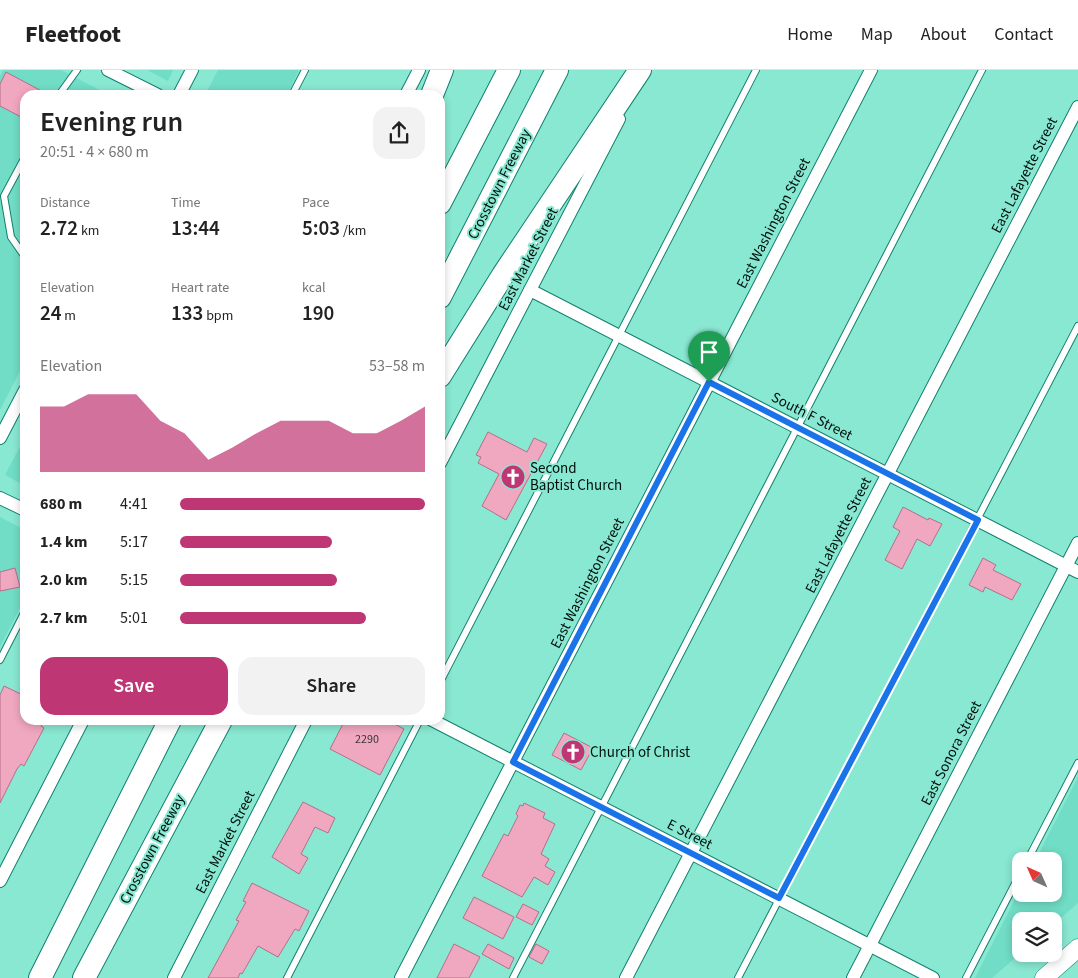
<!DOCTYPE html>
<meta charset="utf-8">
<style>
:root{--surface:#fff;--page:#f2f2f2;--text:#222;--muted:#767676;--line:#e0e0e0;--accent:#be3673}
body{margin:0;font-family:"Source Sans 3",sans-serif;background:var(--page);color:var(--text);height:100vh;display:flex;flex-direction:column;font-size:19px;white-space:nowrap}
*{box-sizing:border-box;margin:0}
p{font-size:16px;color:var(--muted)}
.icon{flex:none;width:28px;height:28px;fill:none;stroke:currentColor;stroke-width:2;stroke-linecap:round;stroke-linejoin:round}
.map{position:relative;flex:1;overflow:hidden}
.panel{position:absolute;left:20px;top:20px;width:425px;height:635px;display:flex;flex-direction:column;background:var(--surface);border-radius:15px;box-shadow:0 2px 8px #0003}
.panel>*{flex:none}
.needle{width:32px;rotate:315deg}
.fabs{position:absolute;left:1012px;top:782px;display:grid;gap:10px}
.fabs a{display:grid;place-items:center;width:50px;height:50px;border-radius:10px;background:var(--surface);box-shadow:0 2px 8px #0003;font-size:25px}
.pin{position:absolute;display:grid;place-items:center;width:42px;height:42px;color:#fff;margin:-51px -21px;border-radius:50% 50% 50% 0;rotate:-45deg;box-shadow:0 0 5px #0007}
.pin .icon{rotate:45deg}
.round{display:grid;place-items:center;flex:none;width:52px;height:52px;border-radius:15px;background:var(--page)}
.head{display:flex;align-items:center;justify-content:space-between;height:85px;padding:0 20px}
h1{font-size:28px;font-weight:600;line-height:38px}
.stats{display:grid;grid-template-columns:repeat(3,1fr);gap:8px;height:85px;padding:5px 20px}
.stats div{display:grid;align-content:center}
.stats b{font-size:21px;font-weight:600}
.stats small{font-size:14px;font-weight:400}
.stats p{font-size:14px}
.chart{height:140px;padding:10px 20px}
.chart p{display:flex;justify-content:space-between}
.chart svg{width:100%;height:90px;margin-top:5px;fill:var(--accent);opacity:.7}
.action{display:flex;gap:10px;margin-top:auto;padding:10px 20px}
.action a{flex:1;height:58px;border-radius:15px;background:var(--accent);color:#fff;font-size:20px;font-weight:600;line-height:58px;text-align:center}
.action a+a{background:var(--page);color:var(--text)}
ul{padding:0 20px;list-style:none;font-size:16px}
li{display:grid;grid-template-columns:80px 60px 1fr;align-items:center;height:38px}
li i{height:12px;border-radius:6px;background:var(--accent)}
header{display:flex;align-items:center;gap:30px;box-sizing:border-box;height:70px;padding:0 25px;background:var(--surface);border-bottom:1px solid var(--line)}
header strong{font-size:24px}
nav{display:flex;gap:28px;margin-inline-start:auto;font-size:18px}
.map>svg:first-child{display:block}
.built{fill:#71ddc6}
.building{fill:#f0a7c0;stroke:#b66e88}
.lines{fill:none;stroke-linecap:round;stroke-linejoin:round}
.service-casing{stroke:#11816e;stroke-width:8}
.minor-casing{stroke:#11816e;stroke-width:14}
.secondary-casing{stroke:#11816e;stroke-width:19}
.motorway-casing{stroke:#11816e;stroke-width:24}
.service{stroke:#fff;stroke-width:6}
.minor{stroke:#fff;stroke-width:12}
.secondary{stroke:#fff;stroke-width:18}
.motorway{stroke:#fff;stroke-width:22}
.route-casing{stroke:#fff;stroke-width:10}
.route{stroke:#1a73e8;stroke-width:6}
.labels{text-anchor:middle;stroke-width:4;stroke-linejoin:round;paint-order:stroke}
.number-label{font-size:12px;fill:#3c3639}
.street-label{font-size:15px;fill:#00100c;stroke:#89e8d2}
.poi-label{font-size:15px;fill:#00100c;stroke:#89e8d2;text-anchor:start}
</style>
<header>
<strong>Fleetfoot</strong>
<nav><a>Home</a><a>Map</a><a>About</a><a>Contact</a></nav>
</header>
<div class="map">
<svg width="1078" height="908" viewBox="0 0 1078 908">
<rect width="100%" height="100%" fill="#89e8d2"/>
<g class="built">
<path d="M3,0H61L109,25H25V291L0,340V6Z"/>
<path d="M147,0H173L168,11Z"/>
<path d="M218,0H299L287,25H205Z"/>
<path d="M25,367V416L5,405Z"/>
<path d="M0,447L25,460V528L0,577Z"/>
<path d="M1078,707V833L1054,854V851H1021V883L992,908H975L1021,817V824H1054V791H1035Z"/>
</g>
<g class="building">
<path d="M6,2L49,25H25V49L0,36V14Z"/>
<path d="M488,362L527,382L534,368L547,374L506,450L482,436L499,404L478,393L481,387L476,385Z"/>
<path d="M903,437L928,450L929,448L942,454L930,476L917,469L902,499L885,490L900,461L893,457Z"/>
<path d="M983,488L996,495L993,500L1021,514L1012,530L985,517L983,522L969,515Z"/>
<path d="M15,498L20,517L0,521V502Z"/>
<path d="M4,616L25,626V650H44L41,656L44,658L24,696L21,694L17,699L0,733V625Z"/>
<path d="M345,650H387L404,659L380,705L330,679Z"/>
<path d="M564,663L593,678L581,700L552,685Z"/>
<path d="M303,732L335,748L328,763L315,757L301,784L308,788L299,804L272,787Z"/>
<path d="M524,733L545,743L543,748L555,754L541,784L549,789L545,796L555,802L548,815L534,807L522,827L482,806L504,764L508,766L518,746L516,744L520,735L523,736Z"/>
<path d="M252,813L309,841L299,861L295,859L278,887L258,876L242,904L240,903L238,908H208L239,851L236,850L246,832L243,831Z"/>
<path d="M474,827L514,847L503,869L463,848Z"/>
<path d="M523,834L539,842L532,855L516,847Z"/>
<path d="M454,874L480,887L469,908H437Z"/>
<path d="M488,874L514,888L509,899L482,884Z"/>
<path d="M536,874L549,881L542,894L529,887Z"/>
</g>
<g class="lines">
<defs>
<g id="service">
<path d="M59,25L77,0"/>
<path d="M292,25L305,0"/>
<path d="M25,87L4,126L11,167L25,187"/>
<path d="M0,590L25,541"/>
<path d="M440,612L756,0"/>
<path d="M1027,791L1078,693"/>
<path d="M287,908L420,650"/>
<path d="M513,908L982,0"/>
<path d="M738,908L1078,256"/>
<path d="M966,908L1021,802"/>
</g>
<g id="minor">
<path d="M108,0L158,25"/>
<path d="M179,25L192,0"/>
<path d="M406,25L419,0"/>
<path d="M530,220L1078,502"/>
<path d="M0,368L25,320"/>
<path d="M440,393L619,49"/>
<path d="M0,428L25,440"/>
<path d="M432,650L933,908"/>
<path d="M0,811L83,650"/>
<path d="M174,908L306,650"/>
<path d="M401,908L871,0"/>
<path d="M626,908L1078,37"/>
<path d="M853,908L1078,473"/>
</g>
<path id="secondary" d="M1044,908L1078,878"/>
<g id="motorway">
<path d="M432,25L442,0"/>
<path d="M440,133L509,0"/>
<path d="M440,227L557,0"/>
<path d="M440,306L503,205L640,0"/>
<path d="M40,908L170,650"/>
<path d="M84,908L221,650"/>
</g>
</defs>
<use href="#service" class="service-casing"/>
<use href="#minor" class="minor-casing"/>
<use href="#secondary" class="secondary-casing"/>
<use href="#motorway" class="motorway-casing"/>
<use href="#service" class="service"/>
<use href="#minor" class="minor"/>
<use href="#secondary" class="secondary"/>
<use href="#motorway" class="motorway"/>
</g>
<g class="lines">
<defs>
<path id="route" d="M709,312L978,450L779,828L513,692Z"/>
</defs>
<use href="#route" class="route-casing"/>
<use href="#route" class="route"/>
</g>
<defs>
<symbol id="church-disc" viewBox="-11 -11 22 22"><circle r="9.5" fill="#be3673" stroke="#89e8d2"/><path d="M-1.2-6h2.4v3.5h3.3v2.4h-3.3V6h-2.4V-.1h-3.3v-2.4h3.3Z" fill="#fff"/></symbol>
</defs>
<g fill-rule="evenodd">
<use href="#church-disc" x="499" y="393" width="28" height="28"/>
<use href="#church-disc" x="559" y="668" width="28" height="28"/>
</g>
<g class="labels">
<g class="number-label">
<text x="367" y="673">2290</text>
</g>
<g class="street-label">
<text transform="translate(1024 105) rotate(-63)" y="5">East Lafayette Street</text>
<text transform="translate(499 114) rotate(-63)" y="5">Crosstown Freeway</text>
<text transform="translate(773 153) rotate(-63)" y="5">East Washington Street</text>
<text transform="translate(528 189) rotate(-63)" y="5">East Market Street</text>
<text transform="translate(812 346) rotate(27)" y="5">South F Street</text>
<text transform="translate(838 465) rotate(-63)" y="5">East Lafayette Street</text>
<text transform="translate(587 513) rotate(-63)" y="5">East Washington Street</text>
<text transform="translate(951 683) rotate(-63)" y="5">East Sonora Street</text>
<text transform="translate(690 764) rotate(27)" y="5">E Street</text>
<text transform="translate(225 772) rotate(-63)" y="5">East Market Street</text>
<text transform="translate(152 779) rotate(-62)" y="5">Crosstown Freeway</text>
</g>
<g class="poi-label">
<text x="530" y="403">Second<tspan x="530" dy="17">Baptist Church</tspan></text>
<text x="590" y="687">Church of Christ</text>
</g>
</g>
</svg>
<div class="fabs">
<a><svg class="needle" viewBox="-14 -14 28 28"><path d="M0-13l5 13h-10z" fill="#e53935"/><path d="M0 13l5-13h-10z" fill="#767676"/></svg></a>
<a><svg class="icon" aria-label="layers" viewBox="0 0 24 24"><path d="M12 4l9 5-9 5-9-5zM3 14l9 5 9-5"/></svg></a>
</div>
<div class="pin" style="left:709px;top:312px;background:#1e9e55"><svg class="icon" aria-label="arrive" viewBox="0 0 24 24"><path d="M6 21V4h12l-3 4 3 4H6"/></svg></div>
<section class="panel">
<div class="head"><div><h1>Evening run</h1><p>20:51 · 4 × 680 m</p></div><a class="round"><svg class="icon" aria-label="share" viewBox="0 0 24 24"><path d="M12 15V3M7 8l5-5 5 5M5 13v7h14v-7"/></svg></a></div>
<div class="stats">
<div><p>Distance</p><b>2.72<small> km</small></b></div>
<div><p>Time</p><b>13:44</b></div>
<div><p>Pace</p><b>5:03<small> /km</small></b></div>
</div>
<div class="stats">
<div><p>Elevation</p><b>24<small> m</small></b></div>
<div><p>Heart rate</p><b>133<small> bpm</small></b></div>
<div><p>kcal</p><b>190</b></div>
</div>
<div class="chart"><p><span>Elevation</span>53–58 m</p>
<svg viewBox="0 0 160 44" preserveAspectRatio="none"><path d="M0 44V12L10 12L20 6L30 6L40 6L50 19L60 25L70 38L80 32L90 25L100 19L110 19L120 19L130 25L140 25L150 19L160 12V44z"/></svg>
</div>
<ul>
<li><b>680 m</b>4:41<i style="width:100%"></i></li>
<li><b>1.4 km</b>5:17<i style="width:62%"></i></li>
<li><b>2.0 km</b>5:15<i style="width:64%"></i></li>
<li><b>2.7 km</b>5:01<i style="width:76%"></i></li>
</ul>
<div class="action"><a>Save</a><a>Share</a></div>
</section>
</div>
